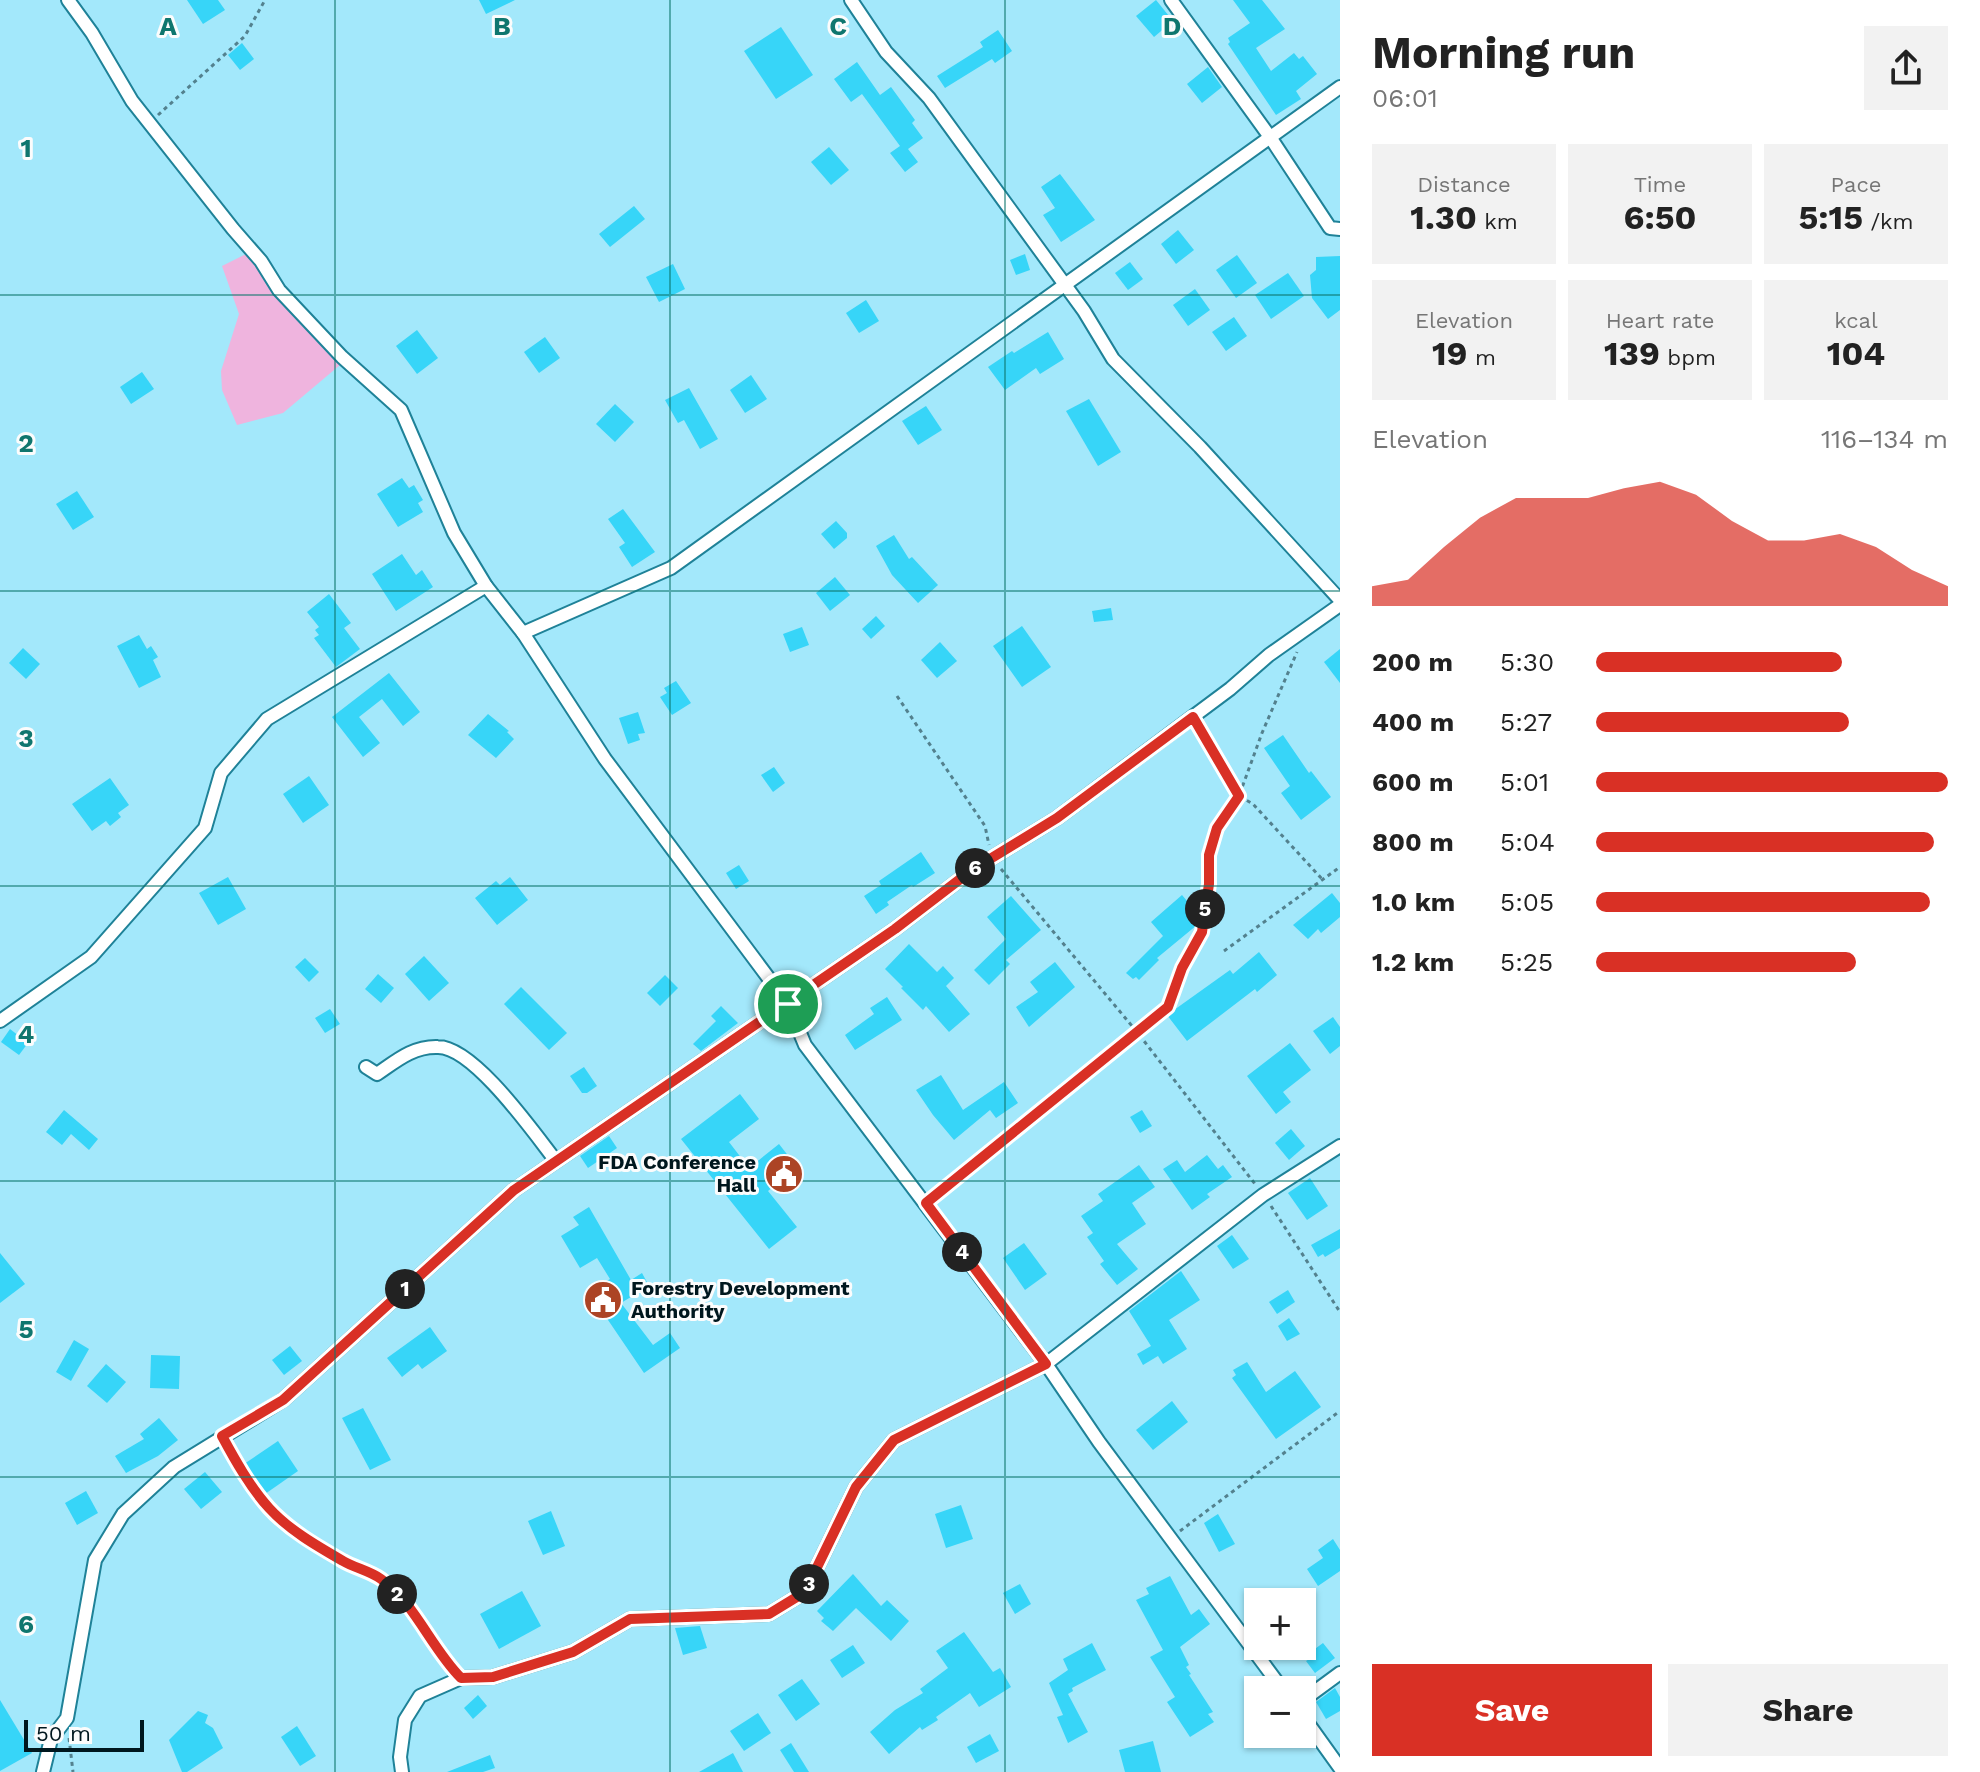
<!DOCTYPE html>
<meta charset="utf-8">
<style>
:root{--surface:#fff;--page:#f2f2f2;--text:#222;--muted:#767676;--accent:#d93025}
body{margin:0;font-family:"Work Sans",sans-serif;background:var(--page);color:var(--text);height:100vh;display:flex;flex-direction:column;font-size:30px;white-space:nowrap}
*{box-sizing:border-box;margin:0}
p{font-size:26px;color:var(--muted)}
.icon{flex:none;width:44px;height:44px;fill:none;stroke:currentColor;stroke-width:2;stroke-linecap:round;stroke-linejoin:round}
.map{position:relative;flex:1;overflow:hidden}
.drawer{display:flex;flex-direction:column;background:var(--surface);width:640px}
.drawer>*{flex:none}
.tools{position:absolute;left:1244px;top:1588px;display:grid;gap:16px}
.tools a{display:grid;place-items:center;width:72px;height:72px;border-radius:0px;background:var(--surface);box-shadow:0 2px 6px #0004;font-size:40px}
.scale{position:absolute;left:24px;bottom:20px;width:120px;box-sizing:border-box;padding-left:8px;border:4px solid #00171e;border-top:0;font-size:22px;line-height:28px;white-space:nowrap;color:#00171e;-webkit-text-stroke:6px #fcfcfc;paint-order:stroke}
.pin{position:absolute;display:grid;place-items:center;width:68px;height:68px;color:#fff;margin:-34px;border:4px solid #fff;border-radius:50%;box-shadow:0 2px 8px #0007}
.km{position:absolute;width:40px;height:40px;margin:-20px;border-radius:50%;background:#222;color:#fff;font-size:22px;line-height:40px;text-align:center}
.round{display:grid;place-items:center;flex:none;width:84px;height:84px;border-radius:0px;background:var(--page)}
.head{display:flex;align-items:center;justify-content:space-between;height:136px;padding:0 32px}
h1{font-size:44px;font-weight:700;line-height:60px}
.metrics{display:grid;grid-template-columns:repeat(3,1fr);gap:12px;height:136px;padding:8px 32px}
.metrics div{display:grid;align-content:center;border-radius:0px;background:var(--page);text-align:center}
.metrics b{font-size:34px;font-weight:700}
.metrics small{font-size:22px;font-weight:400}
.metrics p{font-size:22px}
.chart{height:224px;padding:16px 32px}
.chart p{display:flex;justify-content:space-between}
.chart svg{width:100%;height:144px;margin-top:8px;fill:var(--accent);opacity:.7}
.button{display:flex;gap:16px;margin-top:auto;padding:16px 32px}
.button a{flex:1;height:92px;border-radius:0px;background:var(--accent);color:#fff;font-size:32px;font-weight:700;line-height:92px;text-align:center}
.button a+a{background:var(--page);color:var(--text)}
ul{padding:0 32px;list-style:none;font-size:26px}
li{display:grid;grid-template-columns:128px 96px 1fr;align-items:center;height:60px}
li i{height:20px;border-radius:10px;background:var(--accent)}
main{display:flex;flex:1;min-height:0}
.map>svg:first-child{display:block}
.green{fill:#efb4de}
.building{fill:#37d5f8}
.lines{fill:none;stroke-linecap:round;stroke-linejoin:round}
.minor-casing{stroke:#1f8298;stroke-width:16}
.path{stroke:#53818e;stroke-width:3;stroke-dasharray:4 4;stroke-linecap:butt}
.minor{stroke:#fff;stroke-width:12}
.route-casing{stroke:#fff;stroke-width:16}
.route{stroke:#d93025;stroke-width:10}
.grid{fill:none;stroke:#0f766e;stroke-width:2;stroke-opacity:0.55}
.labels{text-anchor:middle;stroke-width:6;stroke-linejoin:round;paint-order:stroke}
.poi-label{font-size:20px;font-weight:bold;fill:#00171e;stroke:#fcfcfc;text-anchor:end}
.grid-label{font-size:26px;text-anchor:middle;font-weight:bold;fill:#0f766e;stroke:#fcfcfc;stroke-width:6;stroke-linejoin:round;paint-order:stroke}
</style>
<main>
<div class="map">
<svg width="1340" height="1772" viewBox="0 0 1340 1772">
<rect width="100%" height="100%" fill="#a3e8fb"/>
<path class="green" d="M250,252L276,292L340,365L283,413L237,425L222,390L221,371L239,314L222,266Z"/>
<g class="building">
<path d="M187,0H218L225,10L203,24Z"/>
<path d="M479,0H515L486,14Z"/>
<path d="M1156,0L1173,21L1154,37L1136,16Z"/>
<path d="M1233,0H1262L1285,29L1256,48L1271,71L1294,53L1299,59L1303,56L1317,74L1296,91L1301,99L1276,115L1228,44L1230,42L1228,38L1250,23Z"/>
<path d="M781,27L813,75L776,99L744,51Z"/>
<path d="M998,30L1012,51L995,63L992,59L945,88L937,76L983,47L980,42Z"/>
<path d="M242,43L254,59L240,70L228,55Z"/>
<path d="M857,62L880,95L891,87L915,120L912,123L923,138L908,149L918,162L905,172L890,153L900,146L862,94L851,102L834,79Z"/>
<path d="M1208,67L1222,87L1202,103L1187,84Z"/>
<path d="M829,147L849,170L831,185L811,162Z"/>
<path d="M1060,174L1095,220L1061,242L1043,215L1055,208L1041,187Z"/>
<path d="M634,206L645,219L610,247L599,234Z"/>
<path d="M1178,230L1194,250L1176,264L1161,244Z"/>
<path d="M1025,254L1030,270L1016,275L1010,260Z"/>
<path d="M1237,255L1257,283L1236,298L1216,270Z"/>
<path d="M1340,256V310L1328,319L1312,298L1310,275L1316,270V257Z"/>
<path d="M1130,262L1143,279L1128,290L1115,273Z"/>
<path d="M673,264L685,289L659,302L646,277Z"/>
<path d="M1288,273L1304,296L1271,319L1255,295Z"/>
<path d="M1195,289L1210,310L1188,326L1173,305Z"/>
<path d="M866,300L879,321L859,333L846,313Z"/>
<path d="M1234,317L1247,336L1226,351L1212,332Z"/>
<path d="M417,330L438,358L417,374L396,346Z"/>
<path d="M1048,332L1064,359L1040,374L1036,368L1005,390L988,367L1012,351L1014,353Z"/>
<path d="M545,337L560,358L539,373L524,352Z"/>
<path d="M142,372L154,389L131,404L120,387Z"/>
<path d="M751,375L767,399L745,413L730,390Z"/>
<path d="M689,388L718,439L700,449L684,420L678,423L665,400Z"/>
<path d="M1089,399L1121,452L1098,466L1066,411Z"/>
<path d="M615,404L634,422L615,442L596,424Z"/>
<path d="M926,406L942,430L918,445L902,421Z"/>
<path d="M402,478L409,488L414,485L423,500L418,503L423,512L398,527L377,494Z"/>
<path d="M77,491L94,517L73,530L56,504Z"/>
<path d="M623,509L655,552L632,567L619,547L625,543L608,519Z"/>
<path d="M836,521L847,533V538L834,549L821,534Z"/>
<path d="M894,535L909,559L912,557L938,585L918,603L892,575L876,546Z"/>
<path d="M402,554L416,575L422,570L433,587L396,611L372,574Z"/>
<path d="M835,577L850,595L830,611L816,593Z"/>
<path d="M329,594L351,623L344,628L360,649L336,667L314,638L319,635L315,630L319,627L307,612Z"/>
<path d="M1111,608L1113,620L1094,622L1092,611Z"/>
<path d="M876,616L885,626L871,639L862,629Z"/>
<path d="M1022,626L1051,667L1022,687L993,646Z"/>
<path d="M802,627L809,645L790,652L783,634Z"/>
<path d="M139,635L147,649L151,646L158,657L153,660L161,677L139,688L117,646Z"/>
<path d="M940,642L957,661L937,678L921,660Z"/>
<path d="M23,648L40,664L26,679L9,663Z"/>
<path d="M1340,649V683L1324,662Z"/>
<path d="M389,673L420,712L403,726L382,699L359,717L380,743L363,757L332,717Z"/>
<path d="M676,681L691,703L672,715L660,697L667,693L664,688Z"/>
<path d="M638,712L645,733L638,734L640,740L628,744L619,718Z"/>
<path d="M488,714L509,731L507,732L514,739L496,758L468,735Z"/>
<path d="M1283,735L1309,773L1311,771L1331,797L1301,820L1281,793L1290,786L1264,748Z"/>
<path d="M774,767L785,783L773,792L761,775Z"/>
<path d="M309,776L329,805L303,823L283,794Z"/>
<path d="M110,778L129,805L118,813L121,817L110,826L106,821L92,831L72,804Z"/>
<path d="M921,852L935,873L913,887L912,885L887,902L889,905L876,914L864,896L881,885L879,881Z"/>
<path d="M739,865L749,881L736,889L726,873Z"/>
<path d="M228,877L246,909L218,925L199,893Z"/>
<path d="M510,877L528,900L497,925L475,898L496,881L500,885Z"/>
<path d="M1332,893L1340,903V917L1321,933L1318,929L1308,939L1293,925Z"/>
<path d="M1182,895L1203,920L1157,958L1159,960L1139,980L1136,977L1133,979L1126,973L1163,936L1151,922Z"/>
<path d="M1011,896L1041,930L1006,960L1010,964L989,985L974,970L1006,939L987,917Z"/>
<path d="M909,944L937,972L943,966L954,978L946,986L970,1014L949,1032L926,1006L923,1010L901,988L903,987L885,969Z"/>
<path d="M1259,952L1277,975L1257,992L1255,989L1187,1041L1167,1015L1230,970L1233,974Z"/>
<path d="M424,956L449,983L429,1001L405,974Z"/>
<path d="M305,958L319,972L309,982L295,967Z"/>
<path d="M1055,962L1075,987L1029,1027L1016,1007L1038,992L1030,982Z"/>
<path d="M378,974L394,988L381,1003L365,989Z"/>
<path d="M665,975L678,988L660,1006L647,993Z"/>
<path d="M521,987L567,1033L549,1050L504,1004Z"/>
<path d="M887,997L902,1020L855,1050L845,1035L874,1014L870,1008Z"/>
<path d="M721,1006L738,1023L701,1051L693,1044L716,1021L711,1016Z"/>
<path d="M330,1009L340,1024L325,1033L315,1018Z"/>
<path d="M1333,1017L1340,1027V1046L1330,1054L1313,1031Z"/>
<path d="M10,1029L28,1043L19,1055L1,1042Z"/>
<path d="M1290,1043L1311,1070L1283,1092L1291,1102L1276,1114L1247,1076Z"/>
<path d="M584,1067L597,1086L587,1093H582L570,1076Z"/>
<path d="M941,1075L963,1110L1004,1082L1018,1103L996,1118L990,1110L954,1140L933,1115L916,1090Z"/>
<path d="M740,1094L759,1119L729,1142L749,1168L779,1144L797,1167L768,1191L797,1227L769,1249L681,1139Z"/>
<path d="M64,1110L98,1139L89,1150L71,1134L62,1145L46,1132Z"/>
<path d="M1142,1110L1152,1126L1140,1133L1130,1117Z"/>
<path d="M1291,1129L1305,1146L1289,1160L1275,1143Z"/>
<path d="M609,1136L617,1148L588,1168L580,1156Z"/>
<path d="M1207,1155L1218,1169L1223,1165L1232,1177L1207,1194L1210,1197L1192,1210L1163,1169L1177,1160L1185,1172Z"/>
<path d="M1139,1165L1155,1187L1132,1203L1146,1224L1117,1244L1138,1269L1117,1285L1100,1264L1104,1261L1087,1237L1093,1233L1081,1216L1103,1201L1098,1194Z"/>
<path d="M1310,1178L1328,1206L1307,1220L1288,1193Z"/>
<path d="M589,1207L631,1280L642,1273L649,1286L621,1303L653,1345L670,1333L680,1348L644,1373L589,1292L610,1279L597,1258L580,1268L561,1236L579,1225L573,1217Z"/>
<path d="M1340,1229V1248L1325,1257L1323,1254L1318,1257L1311,1245Z"/>
<path d="M1232,1235L1249,1259L1233,1269L1217,1246Z"/>
<path d="M1024,1243L1047,1274L1025,1290L1003,1258Z"/>
<path d="M0,1253L25,1284L0,1303Z"/>
<path d="M1181,1271L1200,1300L1169,1320L1187,1349L1163,1364L1158,1356L1143,1365L1137,1354L1151,1346L1129,1311Z"/>
<path d="M1288,1290L1295,1302L1277,1314L1269,1302Z"/>
<path d="M1289,1318L1300,1334L1287,1341L1278,1326Z"/>
<path d="M430,1327L447,1351L422,1369L418,1364L402,1377L387,1358Z"/>
<path d="M74,1340L89,1349L71,1381L56,1372Z"/>
<path d="M290,1346L302,1361L284,1375L272,1360Z"/>
<path d="M151,1355L180,1356L179,1389L150,1388Z"/>
<path d="M1247,1362L1266,1392L1295,1371L1321,1407L1276,1439L1232,1378L1236,1375L1233,1370Z"/>
<path d="M106,1364L126,1382L107,1403L87,1386Z"/>
<path d="M1172,1401L1188,1422L1153,1450L1136,1430Z"/>
<path d="M363,1408L391,1460L370,1470L342,1418Z"/>
<path d="M159,1418L178,1440L158,1456L126,1473L115,1456L144,1439L140,1434Z"/>
<path d="M278,1441L298,1471L265,1494L244,1464Z"/>
<path d="M205,1472L222,1492L201,1509L184,1489Z"/>
<path d="M86,1491L98,1513L77,1525L65,1503Z"/>
<path d="M961,1505L973,1539L946,1548L935,1514Z"/>
<path d="M551,1511L565,1546L543,1555L528,1521Z"/>
<path d="M1218,1514L1235,1544L1219,1552L1204,1523Z"/>
<path d="M1333,1539L1340,1550V1571L1318,1586L1307,1569L1323,1558L1318,1550Z"/>
<path d="M853,1574L881,1606L887,1600L909,1621L891,1641L856,1608L833,1631L821,1621L824,1618L817,1611Z"/>
<path d="M1170,1576L1191,1615L1199,1609L1210,1624L1180,1647L1189,1665L1186,1667L1191,1674L1189,1675L1213,1712L1208,1714L1214,1722L1190,1737L1167,1702L1175,1697L1150,1657L1163,1650L1136,1600L1149,1594L1146,1588Z"/>
<path d="M1020,1584L1031,1604L1015,1614L1003,1593Z"/>
<path d="M522,1591L541,1626L499,1649L480,1614Z"/>
<path d="M700,1626L707,1648L683,1655L675,1628Z"/>
<path d="M964,1632L993,1672L1000,1668L1011,1687L979,1707L970,1693L936,1717L938,1720L922,1730L920,1727L889,1754L870,1732L895,1710L923,1693L920,1689L948,1668L936,1651Z"/>
<path d="M1092,1643L1106,1670L1072,1688L1073,1691L1068,1694L1088,1732L1068,1743L1057,1717L1063,1715L1049,1683L1068,1670L1063,1659Z"/>
<path d="M1323,1643L1335,1658L1315,1673L1306,1661L1311,1658L1308,1654Z"/>
<path d="M853,1645L865,1663L842,1678L830,1660Z"/>
<path d="M802,1679L820,1704L796,1721L778,1695Z"/>
<path d="M1335,1688L1340,1697V1711L1326,1719L1316,1702Z"/>
<path d="M478,1695L487,1706L473,1719L464,1708Z"/>
<path d="M0,1700L32,1753L0,1771Z"/>
<path d="M198,1711L208,1715L205,1723L213,1728L223,1748L187,1772H182L169,1740Z"/>
<path d="M758,1713L771,1733L744,1751L730,1731Z"/>
<path d="M297,1726L316,1756L300,1766L281,1737Z"/>
<path d="M990,1734L999,1751L976,1763L967,1747Z"/>
<path d="M1153,1741L1161,1772H1125L1119,1750Z"/>
<path d="M791,1743L809,1772H794L780,1750Z"/>
<path d="M733,1753L743,1772H699Z"/>
<path d="M490,1755L495,1768L483,1772H447Z"/>
</g>
<g class="lines">
<defs>
<g id="minor">
<path d="M68,0L92,33L132,101L233,229L261,261L279,290L342,357L401,410L454,533L486,586L523,633L605,759L788,1004L805,1045L1046,1364L1099,1442L1283,1690"/>
<path d="M851,0L886,52L929,98L1084,311L1113,359L1200,447L1340,600"/>
<path d="M1171,0L1270,137L1330,228L1340,229"/>
<path d="M523,633L671,568L1340,87"/>
<path d="M0,1021L91,957L205,828L221,773L267,719L486,586"/>
<path d="M366,1067L377,1074C396,1061 413,1046 438,1047C474,1047 534,1133 556,1161"/>
<path d="M1302,1701L1340,1673"/>
<path d="M1302,1715L1340,1768"/>
<path d="M43,1772L51,1739L67,1718L95,1560L123,1514L174,1467L283,1400L514,1190L895,929L972,870L1057,818L1230,689L1269,655L1340,605"/>
<path d="M402,1772L400,1757L405,1720L420,1696L461,1678L493,1677L573,1652L630,1619L769,1614L805,1592L856,1487L894,1440L1046,1364L1263,1195L1340,1146"/>
</g>
</defs>
<use href="#minor" class="minor-casing"/>
<g class="path">
<path d="M158,115L245,36L265,0"/>
<path d="M897,696L985,826L989,845"/>
<path d="M1199,728L1239,796L1253,804L1322,879"/>
<path d="M1001,869L1137,1032L1255,1184"/>
<path d="M1224,951L1340,867"/>
<path d="M936,1195L1168,1007L1182,968L1202,932L1209,884V855L1217,828L1239,796L1262,733L1297,652"/>
<path d="M1271,1206L1340,1312"/>
<path d="M230,1451C262,1509 293,1531 348,1565C359,1571 373,1572 382,1579C413,1603 423,1641 450,1667"/>
<path d="M1180,1531L1340,1411"/>
<path d="M69,1738L73,1772"/>
</g>
<use href="#minor" class="minor"/>
</g>
<g class="lines">
<defs>
<path id="route" d="M1193,717L1239,796L1217,828L1209,855V884L1202,932L1182,968L1168,1007L926,1203L1046,1364L894,1440L856,1487L805,1592L769,1614L630,1619L573,1652L493,1677L461,1678C431,1648 415,1603 381,1579C370,1571 355,1568 343,1561C317,1546 289,1530 269,1508C250,1487 235,1460 222,1436L283,1400L514,1190L895,929L972,870L1057,818Z"/>
</defs>
<use href="#route" class="route-casing"/>
<use href="#route" class="route"/>
</g>
<path class="grid" d="M335,0V1772M670,0V1772M1005,0V1772M0,295H1340M0,591H1340M0,886H1340M0,1181H1340M0,1477H1340"/>
<defs>
<symbol id="civic-disc" viewBox="-11 -11 22 22"><circle r="9.5" fill="#ac4425" stroke="#fcfcfc"/><path d="M-.6-6.5H3V-4.5H.6V-3L4-1V1h2V6H-6V1h2V-1L-.6-3ZM-1.2 2.5V6h2.4V2.5Z" fill="#fff"/></symbol>
</defs>
<g fill-rule="evenodd">
<use href="#civic-disc" x="762" y="1152" width="44" height="44"/>
<use href="#civic-disc" x="581" y="1278" width="44" height="44"/>
</g>
<g class="labels">
<g class="poi-label">
<text x="756" y="1169">FDA Conference<tspan x="756" dy="23">Hall</tspan></text>
<text x="631" y="1295" text-anchor="start">Forestry Development<tspan x="631" dy="23">Authority</tspan></text>
</g>
</g>
<g class="grid-label">
<text x="168" y="35">A</text>
<text x="502" y="35">B</text>
<text x="838" y="35">C</text>
<text x="1172" y="35">D</text>
<text x="26" y="157">1</text>
<text x="26" y="452">2</text>
<text x="26" y="747">3</text>
<text x="26" y="1043">4</text>
<text x="26" y="1338">5</text>
<text x="26" y="1633">6</text>
</g>
</svg>
<div class="tools">
<a>+</a>
<a>−</a>
</div>
<div class="scale">50 m</div>
<div class="pin" style="left:788px;top:1004px;background:#1e9e55"><svg class="icon" aria-label="arrive" viewBox="0 0 24 24"><path d="M6 21V4h12l-3 4 3 4H6"/></svg></div>
<b class="km" style="left:405px;top:1289px">1</b>
<b class="km" style="left:397px;top:1594px">2</b>
<b class="km" style="left:809px;top:1584px">3</b>
<b class="km" style="left:962px;top:1252px">4</b>
<b class="km" style="left:1205px;top:909px">5</b>
<b class="km" style="left:975px;top:868px">6</b>
</div>
<section class="drawer">
<div class="head"><div><h1>Morning run</h1><p>06:01</p></div><a class="round"><svg class="icon" aria-label="share" viewBox="0 0 24 24"><path d="M12 15V3M7 8l5-5 5 5M5 13v7h14v-7"/></svg></a></div>
<div class="metrics">
<div><p>Distance</p><b>1.30<small> km</small></b></div>
<div><p>Time</p><b>6:50</b></div>
<div><p>Pace</p><b>5:15<small> /km</small></b></div>
</div>
<div class="metrics">
<div><p>Elevation</p><b>19<small> m</small></b></div>
<div><p>Heart rate</p><b>139<small> bpm</small></b></div>
<div><p>kcal</p><b>104</b></div>
</div>
<div class="chart"><p><span>Elevation</span>116–134 m</p>
<svg viewBox="0 0 160 44" preserveAspectRatio="none"><path d="M0 44V38L10 36L20 26L30 17L40 11L50 11L60 11L70 8L80 6L90 10L100 18L110 24L120 24L130 22L140 26L150 33L160 38V44z"/></svg>
</div>
<ul>
<li><b>200 m</b>5:30<i style="width:70%"></i></li>
<li><b>400 m</b>5:27<i style="width:72%"></i></li>
<li><b>600 m</b>5:01<i style="width:100%"></i></li>
<li><b>800 m</b>5:04<i style="width:96%"></i></li>
<li><b>1.0 km</b>5:05<i style="width:95%"></i></li>
<li><b>1.2 km</b>5:25<i style="width:74%"></i></li>
</ul>
<div class="button"><a>Save</a><a>Share</a></div>
</section>
</main>
